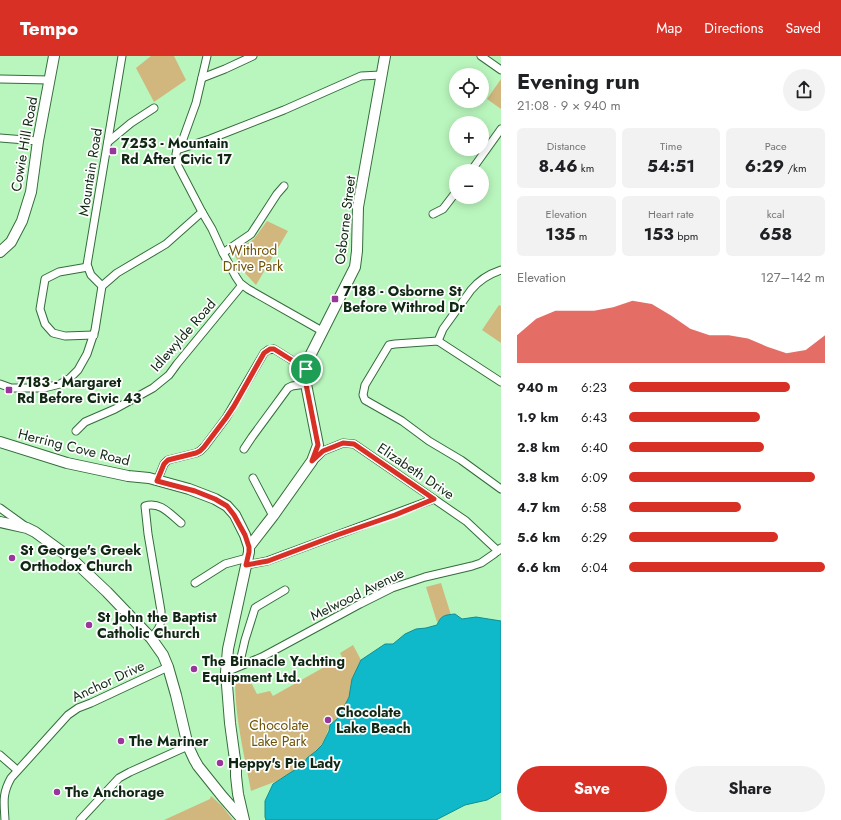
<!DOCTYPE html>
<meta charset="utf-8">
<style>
:root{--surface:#fff;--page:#f2f2f2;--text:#202124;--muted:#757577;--accent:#d93025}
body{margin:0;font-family:Jost,sans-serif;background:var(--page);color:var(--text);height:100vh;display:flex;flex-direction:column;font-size:15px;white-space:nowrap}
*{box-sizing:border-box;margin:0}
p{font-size:13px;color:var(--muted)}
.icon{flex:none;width:22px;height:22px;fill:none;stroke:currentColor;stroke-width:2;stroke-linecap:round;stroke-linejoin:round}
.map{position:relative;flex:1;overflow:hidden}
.drawer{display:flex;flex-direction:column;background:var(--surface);width:340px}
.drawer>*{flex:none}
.buttons{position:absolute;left:449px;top:12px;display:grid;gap:8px}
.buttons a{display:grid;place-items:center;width:40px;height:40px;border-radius:50%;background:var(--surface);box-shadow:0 2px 10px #0003;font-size:20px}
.pin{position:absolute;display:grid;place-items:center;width:34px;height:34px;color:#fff;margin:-17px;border:2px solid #fff;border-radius:50%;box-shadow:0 1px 4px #0007}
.round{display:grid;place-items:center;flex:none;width:42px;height:42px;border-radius:21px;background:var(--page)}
.head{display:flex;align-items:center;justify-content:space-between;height:68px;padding:0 16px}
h1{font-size:22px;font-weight:700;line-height:30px}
.figures{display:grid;grid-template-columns:repeat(3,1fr);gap:6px;height:68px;padding:4px 16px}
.figures div{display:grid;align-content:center;border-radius:6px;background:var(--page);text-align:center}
.figures b{font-size:17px;font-weight:700}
.figures small{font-size:11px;font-weight:400}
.figures p{font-size:11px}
.chart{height:112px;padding:8px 16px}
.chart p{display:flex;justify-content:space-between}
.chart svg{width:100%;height:72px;margin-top:4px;fill:var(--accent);opacity:.7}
.cta{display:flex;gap:8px;margin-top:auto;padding:8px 16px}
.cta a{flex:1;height:46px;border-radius:24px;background:var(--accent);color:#fff;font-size:16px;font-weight:700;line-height:46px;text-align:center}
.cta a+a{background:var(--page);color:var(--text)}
ul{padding:0 16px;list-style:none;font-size:13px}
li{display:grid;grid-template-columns:64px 48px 1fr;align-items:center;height:30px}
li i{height:10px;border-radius:5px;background:var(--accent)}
header{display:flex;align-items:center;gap:24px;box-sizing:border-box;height:56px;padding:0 20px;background:var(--accent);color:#fff}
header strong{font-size:19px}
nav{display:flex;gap:22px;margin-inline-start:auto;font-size:14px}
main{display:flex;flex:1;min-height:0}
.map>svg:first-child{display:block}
.green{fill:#d1b77e}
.water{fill:#10b9ca;stroke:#108e93}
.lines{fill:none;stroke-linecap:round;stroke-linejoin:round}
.street-casing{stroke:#346d3b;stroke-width:9}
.secondary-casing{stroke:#346d3b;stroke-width:12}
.street{stroke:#fff;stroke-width:7}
.secondary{stroke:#fff;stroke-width:10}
.route-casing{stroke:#fff;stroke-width:8}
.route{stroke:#d93025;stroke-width:5}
.poi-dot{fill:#99369c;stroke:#fff;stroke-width:1.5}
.labels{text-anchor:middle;stroke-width:3.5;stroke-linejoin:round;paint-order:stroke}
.poi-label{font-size:14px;font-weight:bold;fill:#102813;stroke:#fff;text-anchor:start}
.street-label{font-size:14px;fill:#102813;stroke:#fff}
.park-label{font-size:14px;fill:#6d5306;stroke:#fff}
</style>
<header>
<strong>Tempo</strong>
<nav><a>Map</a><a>Directions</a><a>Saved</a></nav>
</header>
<main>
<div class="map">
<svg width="501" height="764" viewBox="0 0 501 764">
<rect width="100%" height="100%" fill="#b9f6bd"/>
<g class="green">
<path d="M151,0H174L186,24L154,46L136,12Z"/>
<path d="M501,23V53L487,43Z"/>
<path d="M267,165L288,175L256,229L244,216L234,198L235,195L254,183Z"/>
<path d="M499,249L501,250V287L482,274Z"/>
<path d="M441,527L451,559H445L437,566L426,531Z"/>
<path d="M353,589L361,604L352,623L349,641L344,651L337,663L330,669L325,682L320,691L307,702L304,707L300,711L277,725L251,735C244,698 235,661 235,624L246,617L257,638L270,635L273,640L342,601L340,597Z"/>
<path d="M211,740L222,750L233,764H164L210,743Z"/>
</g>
<path class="water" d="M455,558L462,563L476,561L501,565V736L487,744L465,749L436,764H266L265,761V745L273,728L299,711L304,707L307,702L316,695L322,689L329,675L330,669L337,663L344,651L349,641L352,623L361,604L385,588H393L405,578L416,573L426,572L437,569C441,559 445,559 455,558Z"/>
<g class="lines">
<defs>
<g id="street">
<path d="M207,0L196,47L183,83L177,94L176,98L178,110L202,156L212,173L223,197L236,221L240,227L248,233L322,275"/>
<path d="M481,0L501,14"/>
<path d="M202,22L225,13L253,0"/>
<path d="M0,23L50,24"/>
<path d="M0,82L38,85"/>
<path d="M108,86L131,67L154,52"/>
<path d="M177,94L210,83L284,54L361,20L381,19"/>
<path d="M471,115L501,73"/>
<path d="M433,158L443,153L456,136"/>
<path d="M223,197L251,178L277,138L284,130"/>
<path d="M88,211L59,216L45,223L40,253L45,268L53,277L65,280L94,279"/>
<path d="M102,230L91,219L87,209L122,0"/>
<path d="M438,285L443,273L471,234C479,224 489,218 501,214"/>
<path d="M501,326L438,285L395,288L389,289L365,329L363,339L365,344L402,365L429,385L461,404L501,433"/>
<path d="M0,328L11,332H44L60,328L70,322L78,314L87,298L95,274L102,230L117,217L166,188L202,156"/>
<path d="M76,375L85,366L115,353L153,332L169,319L177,308L242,229"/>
<path d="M244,393L252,381L288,332L292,330L306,328"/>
<path d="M314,404L323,395L343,387L354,388L466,465L498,495"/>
<path d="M253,422L273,460"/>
<path d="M157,425L164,408L168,404L196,397L200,395L205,390L226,362L264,297L268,294L274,293L306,313"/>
<path d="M0,452L25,470"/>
<path d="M246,509L267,505L434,443"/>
<path d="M195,527L225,508L247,502"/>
<path d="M151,582C161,571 161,569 161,555L148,478L145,450C160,445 170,458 181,467"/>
<path d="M239,610L245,584L255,552L258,550L285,534"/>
<path d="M226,616L262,601L360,548L392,532L425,521L472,510L481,507L494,498L501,492"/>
<path d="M0,699L17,714"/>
<path d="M5,764C4,746 2,738 11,722L68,659L78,652L91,647L168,611"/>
<path d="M80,764L119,722L130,716L188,690"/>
</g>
<g id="secondary">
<path d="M0,196L11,186L22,165L31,136L38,85L54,0"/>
<path d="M0,386L67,407L128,420L149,422L189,433L215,443L227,450L235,459L245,479L249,491V496L228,593L226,616L230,667L236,711V720L238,738L244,764"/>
<path d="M0,466L27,472L35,476L72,503L107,536L151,582L163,599L168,611L176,639L188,690L194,703L198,710L222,740L243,764"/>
<path d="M249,491L273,460L312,405L318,389L306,328V313L311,298L355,211L357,195L358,151L385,0"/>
</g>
</defs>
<use href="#street" class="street-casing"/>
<use href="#secondary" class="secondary-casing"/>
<use href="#street" class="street"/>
<use href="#secondary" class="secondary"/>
</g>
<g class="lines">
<defs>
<path id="route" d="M270,293H274L306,313V328L318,389L312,405L323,395L343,387L354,388L434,443L395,459L337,479L268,505L246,509L249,496V491L245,479L234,459L227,450L215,443L195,435L157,425L164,408L168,404L196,397L200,395L204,391L226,362L234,350L264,297Z"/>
</defs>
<use href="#route" class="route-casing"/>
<use href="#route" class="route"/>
</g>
<g class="poi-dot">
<rect x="109" y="91" width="8" height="8" rx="2"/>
<rect x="331" y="239" width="8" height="8" rx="2"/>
<rect x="5" y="330" width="8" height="8" rx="2"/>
<circle cx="12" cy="502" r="4"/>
<circle cx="89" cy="569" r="4"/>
<circle cx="194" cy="613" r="4"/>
<circle cx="328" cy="664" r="4"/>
<circle cx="121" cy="685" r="4"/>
<circle cx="220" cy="707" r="4"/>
<circle cx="57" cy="736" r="4"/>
</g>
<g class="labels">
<g class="poi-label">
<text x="121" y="92">7253 - Mountain<tspan x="121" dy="16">Rd After Civic 17</tspan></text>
<text x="343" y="240">7188 - Osborne St<tspan x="343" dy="16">Before Withrod Dr</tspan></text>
<text x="17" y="331">7183 - Margaret<tspan x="17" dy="16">Rd Before Civic 43</tspan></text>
<text x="20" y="499">St George's Greek<tspan x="20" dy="16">Orthodox Church</tspan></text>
<text x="97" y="566">St John the Baptist<tspan x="97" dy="16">Catholic Church</tspan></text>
<text x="202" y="610">The Binnacle Yachting<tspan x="202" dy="16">Equipment Ltd.</tspan></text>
<text x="336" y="661">Chocolate<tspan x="336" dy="16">Lake Beach</tspan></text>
<text x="129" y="690">The Mariner</text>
<text x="228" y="712">Heppy's Pie Lady</text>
<text x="65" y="741">The Anchorage</text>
</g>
<g class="street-label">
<text transform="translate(24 88) rotate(-80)" y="5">Cowie Hill Road</text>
<text transform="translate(90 116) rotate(-81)" y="5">Mountain Road</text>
<text transform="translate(345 164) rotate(-83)" y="5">Osborne Street</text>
<text transform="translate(183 279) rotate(-49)" y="5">Idlewylde Road</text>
<text transform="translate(74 391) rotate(14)" y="5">Herring Cove Road</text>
<text transform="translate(416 415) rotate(34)" y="5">Elizabeth Drive</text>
<text transform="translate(357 538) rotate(-26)" y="5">Melwood Avenue</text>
<text transform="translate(108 625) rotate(-25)" y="5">Anchor Drive</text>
</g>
<g class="park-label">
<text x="253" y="199">Withrod<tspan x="253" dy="16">Drive Park</tspan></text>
<text x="279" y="674">Chocolate<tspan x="279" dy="16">Lake Park</tspan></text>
</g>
</g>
</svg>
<div class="buttons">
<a><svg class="icon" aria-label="locate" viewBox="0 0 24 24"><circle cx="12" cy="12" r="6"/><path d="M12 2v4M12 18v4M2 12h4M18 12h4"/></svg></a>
<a>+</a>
<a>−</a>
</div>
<div class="pin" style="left:306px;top:313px;background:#1e9e55"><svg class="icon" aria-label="arrive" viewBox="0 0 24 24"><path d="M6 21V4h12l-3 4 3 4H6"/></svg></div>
</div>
<section class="drawer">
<div class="head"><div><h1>Evening run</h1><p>21:08 · 9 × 940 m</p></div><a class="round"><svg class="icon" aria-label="share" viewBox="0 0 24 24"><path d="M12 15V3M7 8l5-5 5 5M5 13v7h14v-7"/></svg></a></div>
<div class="figures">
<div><p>Distance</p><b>8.46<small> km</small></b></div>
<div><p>Time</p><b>54:51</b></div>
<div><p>Pace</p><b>6:29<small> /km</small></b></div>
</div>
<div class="figures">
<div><p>Elevation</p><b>135<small> m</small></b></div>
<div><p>Heart rate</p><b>153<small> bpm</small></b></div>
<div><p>kcal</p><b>658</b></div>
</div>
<div class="chart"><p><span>Elevation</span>127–142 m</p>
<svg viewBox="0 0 160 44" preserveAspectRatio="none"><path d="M0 44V27L10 17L20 12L30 12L40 12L50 10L60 6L70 8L80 15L90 23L100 27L110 27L120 29L130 34L140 38L150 36L160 27V44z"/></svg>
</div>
<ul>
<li><b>940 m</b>6:23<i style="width:82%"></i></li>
<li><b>1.9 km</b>6:43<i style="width:67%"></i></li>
<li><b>2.8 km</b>6:40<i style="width:69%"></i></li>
<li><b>3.8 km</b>6:09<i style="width:95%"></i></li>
<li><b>4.7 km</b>6:58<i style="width:57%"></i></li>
<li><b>5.6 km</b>6:29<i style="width:76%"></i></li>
<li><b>6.6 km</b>6:04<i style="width:100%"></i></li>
</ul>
<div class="cta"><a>Save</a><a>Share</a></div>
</section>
</main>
